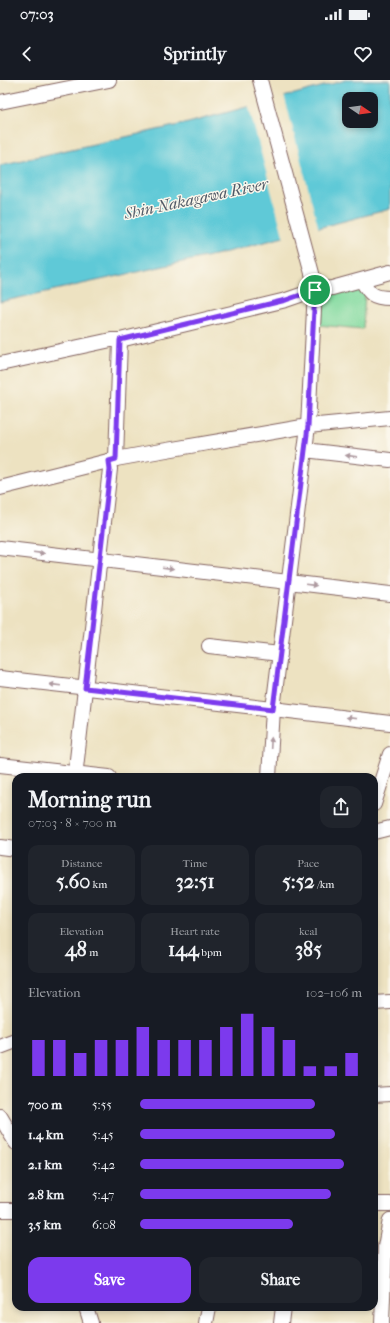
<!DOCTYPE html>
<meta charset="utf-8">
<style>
:root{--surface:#171b24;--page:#20242c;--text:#f1f3f6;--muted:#9ea1a6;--accent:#7c3aed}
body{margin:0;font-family:"IM FELL French Canon",serif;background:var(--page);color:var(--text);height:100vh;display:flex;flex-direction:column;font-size:15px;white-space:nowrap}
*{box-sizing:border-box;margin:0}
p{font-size:13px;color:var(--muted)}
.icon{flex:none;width:22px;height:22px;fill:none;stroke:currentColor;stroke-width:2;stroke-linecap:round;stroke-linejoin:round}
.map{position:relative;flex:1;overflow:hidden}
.panel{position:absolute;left:12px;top:693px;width:366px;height:538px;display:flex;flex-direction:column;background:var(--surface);border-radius:12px;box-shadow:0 2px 6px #0003}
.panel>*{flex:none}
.needle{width:26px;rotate:103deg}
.fabs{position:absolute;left:342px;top:12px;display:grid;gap:8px}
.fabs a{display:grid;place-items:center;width:36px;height:36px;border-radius:8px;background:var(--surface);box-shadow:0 2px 6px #0003;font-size:20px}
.pin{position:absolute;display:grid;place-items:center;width:34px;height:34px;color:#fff;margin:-17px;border:2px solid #fff;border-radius:50%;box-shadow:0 1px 4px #0007}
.round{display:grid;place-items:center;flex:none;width:42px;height:42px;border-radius:12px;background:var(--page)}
.summary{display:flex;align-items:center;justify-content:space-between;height:68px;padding:0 16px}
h1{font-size:22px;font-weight:700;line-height:30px}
.metrics{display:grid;grid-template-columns:repeat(3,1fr);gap:6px;height:68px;padding:4px 16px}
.metrics div{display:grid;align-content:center;border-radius:10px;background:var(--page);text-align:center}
.metrics b{font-size:20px;font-weight:700}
.metrics small{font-size:11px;font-weight:400}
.metrics p{font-size:11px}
.chart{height:112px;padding:8px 16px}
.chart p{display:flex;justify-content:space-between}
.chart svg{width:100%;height:72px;margin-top:4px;stroke:var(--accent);stroke-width:6}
.button{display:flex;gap:8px;margin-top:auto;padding:8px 16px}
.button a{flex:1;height:46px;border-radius:12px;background:var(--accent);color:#fff;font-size:16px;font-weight:700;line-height:46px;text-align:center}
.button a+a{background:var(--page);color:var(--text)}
ul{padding:0 16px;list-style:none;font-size:13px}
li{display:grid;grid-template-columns:64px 48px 1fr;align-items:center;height:30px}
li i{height:10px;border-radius:5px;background:var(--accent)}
.status{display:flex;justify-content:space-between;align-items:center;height:28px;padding:0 20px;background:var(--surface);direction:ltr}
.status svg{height:11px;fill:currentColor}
header{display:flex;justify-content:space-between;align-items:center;height:52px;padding:0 16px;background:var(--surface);font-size:18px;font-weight:700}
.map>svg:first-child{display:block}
.green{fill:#82da9f;stroke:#667c65}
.water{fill:#5ec9d7;stroke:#547481;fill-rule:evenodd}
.pier{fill:#ede2c1}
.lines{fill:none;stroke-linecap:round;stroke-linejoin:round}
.minor-casing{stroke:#836360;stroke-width:16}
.minor{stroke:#fff;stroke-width:14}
.oneway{fill:#ae9aa0}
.route-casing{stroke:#fff;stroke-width:8}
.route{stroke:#7c3aed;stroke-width:5}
.labels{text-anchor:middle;stroke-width:3;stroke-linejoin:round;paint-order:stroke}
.water-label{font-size:16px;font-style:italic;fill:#515a67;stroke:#fbf7ec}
</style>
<div class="status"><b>07:03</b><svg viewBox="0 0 49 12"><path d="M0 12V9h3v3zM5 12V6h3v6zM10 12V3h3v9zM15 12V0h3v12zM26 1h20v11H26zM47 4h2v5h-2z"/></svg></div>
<header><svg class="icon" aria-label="back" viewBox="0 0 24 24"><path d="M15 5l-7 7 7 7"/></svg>Sprintly<svg class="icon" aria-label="heart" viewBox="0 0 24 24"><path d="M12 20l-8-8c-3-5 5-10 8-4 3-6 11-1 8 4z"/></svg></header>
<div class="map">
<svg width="390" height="1243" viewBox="0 0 390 1243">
<rect width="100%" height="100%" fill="#fbf7ec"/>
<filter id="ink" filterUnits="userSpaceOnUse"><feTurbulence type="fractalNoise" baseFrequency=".025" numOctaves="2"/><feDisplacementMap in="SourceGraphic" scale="8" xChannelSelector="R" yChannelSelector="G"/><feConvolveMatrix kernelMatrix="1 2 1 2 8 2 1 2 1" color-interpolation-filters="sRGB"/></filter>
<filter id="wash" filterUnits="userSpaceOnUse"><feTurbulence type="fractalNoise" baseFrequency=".012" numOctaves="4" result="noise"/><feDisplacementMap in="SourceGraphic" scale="16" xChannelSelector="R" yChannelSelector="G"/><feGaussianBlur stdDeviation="0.9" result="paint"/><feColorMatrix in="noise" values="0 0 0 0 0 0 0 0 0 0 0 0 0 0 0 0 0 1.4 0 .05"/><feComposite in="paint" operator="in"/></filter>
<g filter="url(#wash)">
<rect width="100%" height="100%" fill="#ede2c1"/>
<path class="green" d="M357,204L365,213L363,249L317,245L323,210Z"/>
<path class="water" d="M346,0H390V129L219,174L0,222V85L188,43ZM349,19H371V41H349Z"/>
<path class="pier" d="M284,15L319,150L284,159L248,24Z"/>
</g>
<g filter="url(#ink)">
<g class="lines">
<defs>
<g id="minor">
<path d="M260,0L313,197L315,210L308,346L273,629L269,697"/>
<path d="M0,22L109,0"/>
<path d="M362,201C370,214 373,218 390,218"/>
<path d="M0,284L111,260H120L286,220L315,210L332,208L390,192"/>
<path d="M305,370L390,380"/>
<path d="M116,379L120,260"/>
<path d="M0,408L116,379L155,372L308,346L390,338"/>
<path d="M0,468L390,514"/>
<path d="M209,566L280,574"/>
<path d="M0,598L273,629L390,643"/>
<path d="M0,685L109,697"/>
<path d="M75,697L110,389L109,381"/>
<path d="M374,724L390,674"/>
<path d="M374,752L390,748"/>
<path d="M0,767L16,769"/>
<path d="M374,923L390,922"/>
<path d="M0,967L16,961"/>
<path d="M374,1015L390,1014"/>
<path d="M0,1036L16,1063"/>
<path d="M374,1124H390"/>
<path d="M0,1130H16"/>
<path d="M86,1227L91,1243"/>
<path d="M206,1243L209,1227"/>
<path d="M281,1243L283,1227"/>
<path d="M382,1243L385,1167L390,1140"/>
</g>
</defs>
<use href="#minor" class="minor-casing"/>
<use href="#minor" class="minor"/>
</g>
<defs><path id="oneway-solid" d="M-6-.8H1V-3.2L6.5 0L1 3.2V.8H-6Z"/></defs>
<g class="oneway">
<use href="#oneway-solid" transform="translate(351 376) rotate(-173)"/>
<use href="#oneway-solid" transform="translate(39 473) rotate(7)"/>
<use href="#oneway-solid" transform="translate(168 488) rotate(7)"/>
<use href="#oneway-solid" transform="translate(311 505) rotate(7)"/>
<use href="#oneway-solid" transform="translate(55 605) rotate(-173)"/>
<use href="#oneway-solid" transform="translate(351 638) rotate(-173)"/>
<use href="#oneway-solid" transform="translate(271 663) rotate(-87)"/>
</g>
</g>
<g class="lines" filter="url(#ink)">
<defs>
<path id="route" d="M315,210L308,346L273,629L85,608L110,390L109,381L116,379L120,260L286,220Z"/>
</defs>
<use href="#route" class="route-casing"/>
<use href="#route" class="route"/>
</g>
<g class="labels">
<g class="water-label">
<text transform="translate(196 118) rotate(-12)" y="6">Shin-Nakagawa River</text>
</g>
</g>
</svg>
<div class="fabs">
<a><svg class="needle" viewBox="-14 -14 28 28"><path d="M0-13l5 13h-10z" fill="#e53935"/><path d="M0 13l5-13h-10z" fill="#9ea1a6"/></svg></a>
</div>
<div class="pin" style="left:315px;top:210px;background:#1e9e55"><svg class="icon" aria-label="arrive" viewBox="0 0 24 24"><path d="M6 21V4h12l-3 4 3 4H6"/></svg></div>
<section class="panel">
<div class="summary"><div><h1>Morning run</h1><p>07:03 · 8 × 700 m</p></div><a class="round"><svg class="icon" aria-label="share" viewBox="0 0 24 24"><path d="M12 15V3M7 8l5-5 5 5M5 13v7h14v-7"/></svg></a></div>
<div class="metrics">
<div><p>Distance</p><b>5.60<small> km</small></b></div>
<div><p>Time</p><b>32:51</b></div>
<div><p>Pace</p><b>5:52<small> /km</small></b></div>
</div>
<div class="metrics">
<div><p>Elevation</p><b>48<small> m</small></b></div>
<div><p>Heart rate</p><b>144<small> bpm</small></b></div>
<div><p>kcal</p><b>385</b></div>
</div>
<div class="chart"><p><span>Elevation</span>102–106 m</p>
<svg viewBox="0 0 160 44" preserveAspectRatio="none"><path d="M5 44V22M15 44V22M25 44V30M35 44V22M45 44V22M55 44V14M65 44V22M75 44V22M85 44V22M95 44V14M105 44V6M115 44V14M125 44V22M135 44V38M145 44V38M155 44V30"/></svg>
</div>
<ul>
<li><b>700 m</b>5:55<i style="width:79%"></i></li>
<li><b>1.4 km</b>5:45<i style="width:88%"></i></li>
<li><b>2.1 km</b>5:42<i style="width:92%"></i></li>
<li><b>2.8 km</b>5:47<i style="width:86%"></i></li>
<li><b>3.5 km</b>6:08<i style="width:69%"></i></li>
</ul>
<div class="button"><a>Save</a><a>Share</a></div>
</section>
</div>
